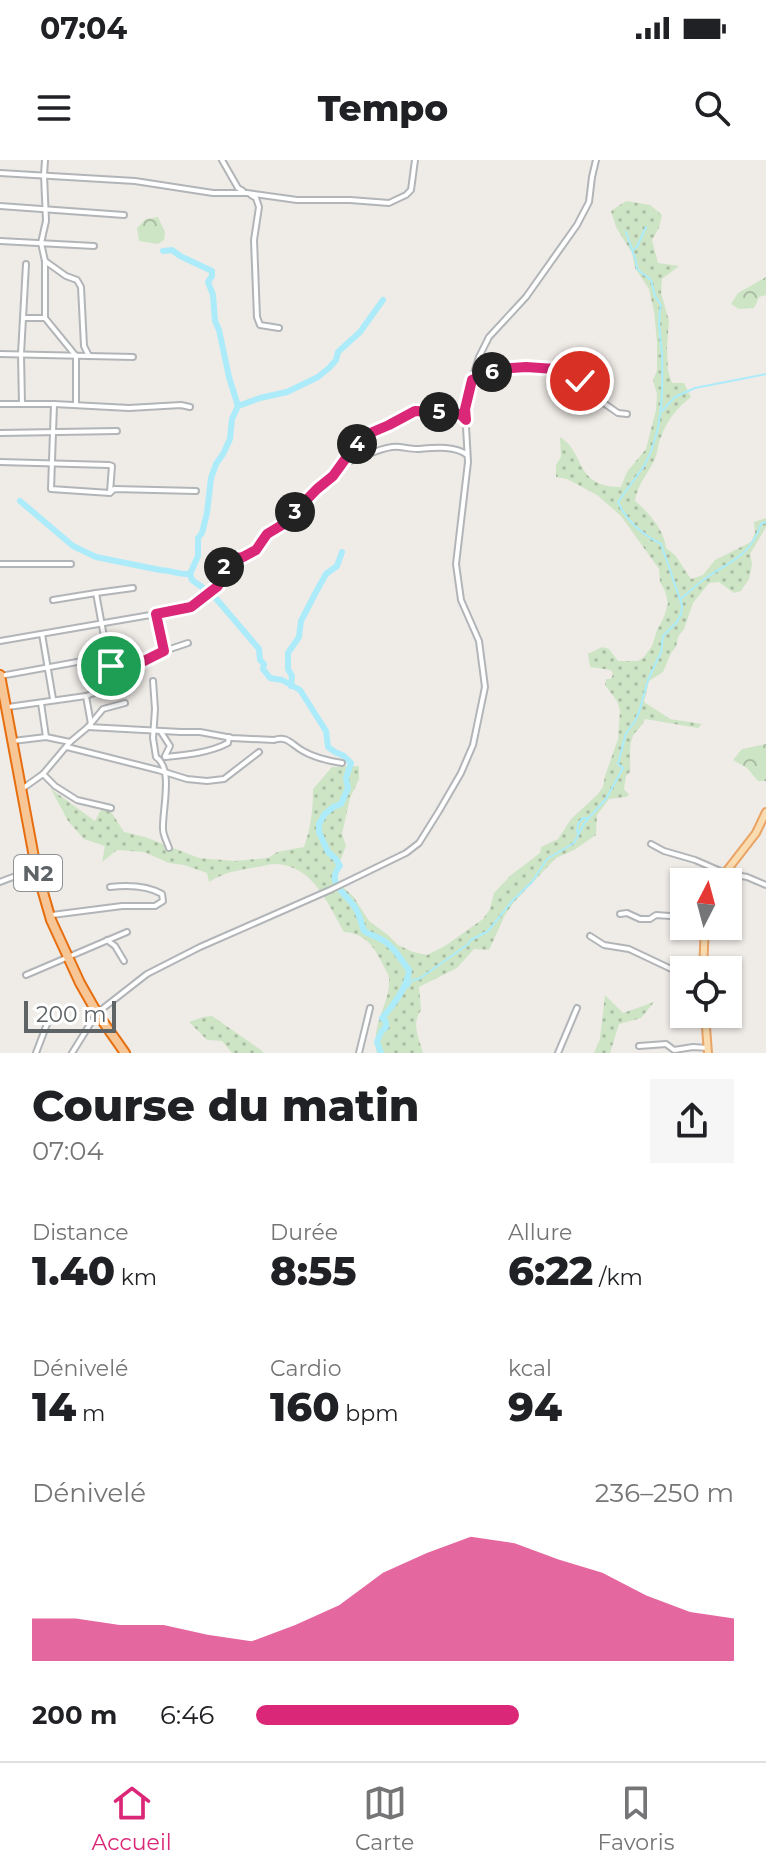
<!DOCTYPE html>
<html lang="fr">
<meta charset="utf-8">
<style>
:root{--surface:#fff;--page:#f6f6f6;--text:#202124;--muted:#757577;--line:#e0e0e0;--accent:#db2777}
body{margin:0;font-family:Montserrat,sans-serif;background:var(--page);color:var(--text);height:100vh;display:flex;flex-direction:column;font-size:30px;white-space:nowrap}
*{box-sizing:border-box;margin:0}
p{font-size:26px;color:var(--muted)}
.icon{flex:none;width:44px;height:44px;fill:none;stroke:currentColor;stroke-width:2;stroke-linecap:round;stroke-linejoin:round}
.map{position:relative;height:893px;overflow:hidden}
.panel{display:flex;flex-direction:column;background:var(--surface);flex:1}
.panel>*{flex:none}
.needle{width:52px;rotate:6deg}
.buttons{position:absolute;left:670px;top:708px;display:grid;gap:16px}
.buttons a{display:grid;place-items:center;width:72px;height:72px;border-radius:0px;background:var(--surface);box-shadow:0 2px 6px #0004;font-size:40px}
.scale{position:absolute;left:24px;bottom:20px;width:92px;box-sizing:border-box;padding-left:8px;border:4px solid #5e6366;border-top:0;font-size:22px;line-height:28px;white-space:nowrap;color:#5e6366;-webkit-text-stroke:6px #fff;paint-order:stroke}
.pin{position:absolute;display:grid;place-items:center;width:68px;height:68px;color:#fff;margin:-34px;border:4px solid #fff;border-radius:50%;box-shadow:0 2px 8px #0007}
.km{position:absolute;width:40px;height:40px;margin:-20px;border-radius:50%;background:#222;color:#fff;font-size:22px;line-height:40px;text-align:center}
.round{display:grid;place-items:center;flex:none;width:84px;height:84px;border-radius:0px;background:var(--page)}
.head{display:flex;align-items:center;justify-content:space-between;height:136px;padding:0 32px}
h1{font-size:44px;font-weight:800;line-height:60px}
.metrics{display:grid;grid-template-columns:repeat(3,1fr);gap:12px;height:136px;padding:8px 32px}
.metrics div{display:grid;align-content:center}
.metrics b{font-size:40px;font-weight:800}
.metrics small{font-size:22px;font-weight:400}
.metrics p{font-size:22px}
.chart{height:224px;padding:16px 32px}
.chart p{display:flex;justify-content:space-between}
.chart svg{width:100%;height:144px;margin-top:8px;fill:var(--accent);opacity:.7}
ul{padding:0 32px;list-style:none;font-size:26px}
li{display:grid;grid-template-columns:128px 96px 1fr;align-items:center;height:60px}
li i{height:20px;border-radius:10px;background:var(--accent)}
.status{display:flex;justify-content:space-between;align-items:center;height:56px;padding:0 40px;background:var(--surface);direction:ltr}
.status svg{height:22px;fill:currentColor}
header{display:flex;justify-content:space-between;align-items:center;height:104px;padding:0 32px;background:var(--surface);font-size:36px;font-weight:800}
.dock{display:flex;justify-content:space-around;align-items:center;height:112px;border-top:2px solid var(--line);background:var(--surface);font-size:22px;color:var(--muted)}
.dock a{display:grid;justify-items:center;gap:4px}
.dock .active{color:var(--accent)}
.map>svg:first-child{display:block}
.grass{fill:url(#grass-dots)}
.forest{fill:url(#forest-crowns)}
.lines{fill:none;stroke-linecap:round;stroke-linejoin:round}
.stream{stroke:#acebfa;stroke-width:2}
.river{stroke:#acebfa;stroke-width:6}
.minor-casing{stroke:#b2b5b8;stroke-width:8}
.major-casing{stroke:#e9a466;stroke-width:10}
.highway-casing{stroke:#e76e0f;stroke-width:12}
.minor{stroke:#fff;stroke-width:4}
.major{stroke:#fadcb1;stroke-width:6}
.highway{stroke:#f6c696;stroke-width:8}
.route-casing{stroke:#fff;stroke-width:16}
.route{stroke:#db2777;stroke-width:10}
.labels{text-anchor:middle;stroke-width:6;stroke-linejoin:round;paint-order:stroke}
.shield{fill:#fff;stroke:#8e9294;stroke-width:2}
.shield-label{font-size:22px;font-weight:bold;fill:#5e6366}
</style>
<div class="status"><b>07:04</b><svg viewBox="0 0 49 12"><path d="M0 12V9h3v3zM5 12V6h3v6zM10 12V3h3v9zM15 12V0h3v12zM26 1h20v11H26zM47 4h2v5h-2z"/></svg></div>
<header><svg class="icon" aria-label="menu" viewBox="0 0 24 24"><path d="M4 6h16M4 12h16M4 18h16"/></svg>Tempo<svg class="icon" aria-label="search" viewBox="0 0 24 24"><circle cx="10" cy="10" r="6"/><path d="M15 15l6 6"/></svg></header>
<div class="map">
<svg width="766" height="893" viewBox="0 0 766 893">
<defs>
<pattern id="grass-dots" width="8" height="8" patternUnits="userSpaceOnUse" patternTransform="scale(2)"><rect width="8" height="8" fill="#cde5c5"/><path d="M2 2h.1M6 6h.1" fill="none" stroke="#aabda4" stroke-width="1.8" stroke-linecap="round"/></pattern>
<pattern id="forest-crowns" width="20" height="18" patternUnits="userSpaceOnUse" patternTransform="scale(2)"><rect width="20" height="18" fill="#cde5c5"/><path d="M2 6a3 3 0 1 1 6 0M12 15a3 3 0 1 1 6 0" fill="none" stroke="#aabda4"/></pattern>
</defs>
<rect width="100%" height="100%" fill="#efebe7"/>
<g class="grass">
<path d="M626,41L650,45L662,55L659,68L652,80L658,103L679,106L662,119L661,133L669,161L667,188L668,211L672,223H684L691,237C677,248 667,260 661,277C658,283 658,290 656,296C650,312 637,324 635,341C649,353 664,369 666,388L675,395L691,419L703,415L715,400L751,382L755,373L754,362L766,358V367L750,394L752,404L749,419L741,431L734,433L719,422L709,423L693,443L684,469L678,477L676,487L671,493L663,512L649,521L644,542L670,559L702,564L698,568L645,559C642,567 637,569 633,576C628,586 631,601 630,612L626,616L624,629L629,635L626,637L609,639L597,655L596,675L574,690L556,698L515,741L505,755L489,790L474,789L457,808L419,827L421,850C411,864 419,878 423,893H377C370,863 391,843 389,818C388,813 384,807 381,801C373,785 364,773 344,772C328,744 313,705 275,704C270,704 263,706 257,707C239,710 224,712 209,722L207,713L184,705L169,703L144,692L117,690L102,702L105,686L84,679L68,661L51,629L95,661L103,646L110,650L124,672L145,677L199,698L235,701L268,698L277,692L304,687C311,667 313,650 313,629L332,607L359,606V619L350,638L342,674L346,686L333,719L353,736L369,761L388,775L398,785L413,792L427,795L445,786L483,759L490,749L494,733L511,715L540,693L541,687L558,679L571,659L597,635L603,627L605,616L618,579L620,550L617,541L605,525L606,519H611L613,514L611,510L590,507L588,494L602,487L609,489L618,501H638L643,498L652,486L657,470L664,457L668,443L665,431L660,422L659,409L621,356L597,335L567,319L556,317V305L561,297L560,277C586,293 574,327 621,327L627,312L646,289L656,250L657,233L653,221L657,210V182L654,151L649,129L635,108L632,93L616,67L611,51Z"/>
<path d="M605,835L623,853L654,842L641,858L619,864L610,893H594L600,879Z"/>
<path d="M212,856L261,890L264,893H232L222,881L207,880L189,862L203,857Z"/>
</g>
<g class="forest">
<path d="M158,57L165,72L164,80L158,84L139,81L137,68L146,59Z"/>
<path d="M766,117V135L759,137L754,148L739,149L731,144L738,133Z"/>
<path d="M766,584V621H758L747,608L733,600L742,589Z"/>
</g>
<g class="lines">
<g class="stream">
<path d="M634,89L637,87L646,67"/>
<path d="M662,251L675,237L695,228L766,214"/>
<path d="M681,439C689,432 697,424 706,418C731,401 751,395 761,364L766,362"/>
<path d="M578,673L577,671L578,664L583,658H587"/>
<path d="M403,827H408L412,820L419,819L467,785L471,780L488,771L513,740L532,722L547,699L574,683L585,662L606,639L623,608L618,604L626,573L635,561L639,552L648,520L661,492L663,476L677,462L681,454L682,445L661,384C642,374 627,362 618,342C626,330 636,318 644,306C663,272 663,233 662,195C661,178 657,162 661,145L655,136L651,120L637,109L636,101L626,72"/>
</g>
<g class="river">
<path d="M163,91L172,90L180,96L212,111V116L208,122L213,135L215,161L219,170L229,217L238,246L232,259L230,279L223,294L216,304L211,318L207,353L202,373L198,378V396L190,414L192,420L213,435L259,489L260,500L264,504L263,509L270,518L282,520L300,530L326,571L328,587L335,592L344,596L351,603L346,618L348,628L341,644L333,647L324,655L319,664V672L328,692L336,699L340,706C325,722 346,734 354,746C359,752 361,763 364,771C372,776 382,778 388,784C396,790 402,801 409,810C408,826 393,846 382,858L386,862V867L381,872L377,882L381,893"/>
<path d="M238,246L260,238L287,232L318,217L329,208L336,200L338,192L360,172L383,140"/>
<path d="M20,341L73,386L96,397L160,410C170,410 180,415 190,414"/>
<path d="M291,526L292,516L288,509V493L299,477L301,461L316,432L326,414L337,406L342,392"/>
</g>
<defs>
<g id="minor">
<path d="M45,0L44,15L46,61L41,83L45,101V158L76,196V244"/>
<path d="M222,0L238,28L243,31"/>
<path d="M0,13L135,21L213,33H247L297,40H350L389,43L406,35L411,30L415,0"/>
<path d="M251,35L256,38L259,47L254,80L257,157L260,165L279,168"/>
<path d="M0,46L124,55"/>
<path d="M0,81L94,86"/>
<path d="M45,101L66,116L77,120L81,127L84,186L89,196"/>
<path d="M23,158H45"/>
<path d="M0,194L133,197"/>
<path d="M472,220L499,209L526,207L570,210L580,221L586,224L598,239L618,253L627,254"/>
<path d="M0,244H54L129,248L181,245L190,247"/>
<path d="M22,244L21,194L26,104"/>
<path d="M54,244L51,329L110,333L114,329L196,331"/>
<path d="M0,273L117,271"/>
<path d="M0,302L109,305L112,306L110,332"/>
<path d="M343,303C360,300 375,289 392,287C400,286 409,289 417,289C432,288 455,285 467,295"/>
<path d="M0,404H71"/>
<path d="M133,428L96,433L109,504L111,506L142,502L164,491L188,483"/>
<path d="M53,440L96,433"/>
<path d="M156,454L164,491"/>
<path d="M42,474L53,539"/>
<path d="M0,481L156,454L191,447L218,426L224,407L232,399L243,397L256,390L267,374L282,365L317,329L333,316L354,287L368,274L389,265L415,251L454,252L461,255L466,260"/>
<path d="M0,516L132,492"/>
<path d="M153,521L155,549L153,578L156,597C174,609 162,650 163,669C163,675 167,682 169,688"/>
<path d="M86,536L91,564"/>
<path d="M41,543L46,577"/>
<path d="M8,547L86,536L102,530"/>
<path d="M88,567L181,572H200L232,578L274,580C287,575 292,585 303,591C315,598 329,601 342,603"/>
<path d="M161,572L170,586L165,596"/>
<path d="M13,581L46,577L70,582"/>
<path d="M67,587L158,610L187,619L207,621L224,619L259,592"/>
<path d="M165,597C185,595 209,593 228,583L229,577"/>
<path d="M43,614L55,626L77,640L111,648"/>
<path d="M22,629L43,614L70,582L88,567L103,549L125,543"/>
<path d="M651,684L664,691L695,700L725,713L747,717L766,725"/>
<path d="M0,722L34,709"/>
<path d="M620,754L627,753L640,759H650L656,755L684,757"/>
<path d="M52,755L122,746H155L163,741L162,734C146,725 128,725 110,727"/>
<path d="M590,776L604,785L629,789L684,815"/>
<path d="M107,780L115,786L124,801"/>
<path d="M26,815L127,772"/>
<path d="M639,886L666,884L674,890L693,887L708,888"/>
<path d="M36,893L47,864"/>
<path d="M72,893L97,853L147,814L200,787L330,730L406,693L419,683L439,651L461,613L473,585L485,527L479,481L461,440L456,404L468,302L465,249L468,232L479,197L489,177L526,137L577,65L589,42L592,17L596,0"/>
<path d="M359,893L370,848"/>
<path d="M558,893L577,848"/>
</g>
<g id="major">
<path d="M721,722L725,713L756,673L766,652"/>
<path d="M703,810L705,766"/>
<path d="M705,854L708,893"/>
</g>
<path id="highway" d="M0,515L36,708L51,760L80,823L97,853L125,893"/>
</defs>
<use href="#minor" class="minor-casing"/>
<use href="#major" class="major-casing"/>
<use href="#highway" class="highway-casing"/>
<use href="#minor" class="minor"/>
<use href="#major" class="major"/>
<use href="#highway" class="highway"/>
</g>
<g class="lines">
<defs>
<path id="route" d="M111,506L142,502L164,491L156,454L191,447L218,426L224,407L232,399L243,397L256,390L267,374L282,365L317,329L333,316L354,287L368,274L389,265L415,251L454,252L461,255L466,260L465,249L472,220L499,209L526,207L570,210L580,221"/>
</defs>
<use href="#route" class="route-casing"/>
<use href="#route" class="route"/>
</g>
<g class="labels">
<rect class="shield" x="14" y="695" width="48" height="36" rx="6"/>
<g class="shield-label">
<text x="38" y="721">N2</text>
</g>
</g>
</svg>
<div class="buttons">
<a><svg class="needle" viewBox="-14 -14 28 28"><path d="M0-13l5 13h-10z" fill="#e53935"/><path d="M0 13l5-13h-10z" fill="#757577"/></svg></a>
<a><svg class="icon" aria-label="locate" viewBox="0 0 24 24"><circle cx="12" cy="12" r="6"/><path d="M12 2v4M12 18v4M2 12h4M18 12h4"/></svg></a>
</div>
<div class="scale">200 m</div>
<div class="pin" style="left:111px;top:506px;background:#1e9e55"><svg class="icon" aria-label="arrive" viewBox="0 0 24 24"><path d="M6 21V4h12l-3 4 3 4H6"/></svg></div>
<div class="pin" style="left:580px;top:221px;background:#d93025"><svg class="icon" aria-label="check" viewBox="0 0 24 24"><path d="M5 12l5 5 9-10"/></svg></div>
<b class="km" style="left:224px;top:407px">2</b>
<b class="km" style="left:295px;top:352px">3</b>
<b class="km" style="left:357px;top:284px">4</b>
<b class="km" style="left:439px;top:252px">5</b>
<b class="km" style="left:492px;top:212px">6</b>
</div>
<section class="panel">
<div class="head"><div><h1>Course du matin</h1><p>07:04</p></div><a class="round"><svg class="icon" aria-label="share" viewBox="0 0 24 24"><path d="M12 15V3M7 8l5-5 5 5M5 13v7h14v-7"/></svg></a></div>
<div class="metrics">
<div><p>Distance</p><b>1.40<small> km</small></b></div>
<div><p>Durée</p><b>8:55</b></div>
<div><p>Allure</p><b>6:22<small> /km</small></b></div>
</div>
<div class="metrics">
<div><p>Dénivelé</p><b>14<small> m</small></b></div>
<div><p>Cardio</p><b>160<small> bpm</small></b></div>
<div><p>kcal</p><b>94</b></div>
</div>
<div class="chart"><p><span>Dénivelé</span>236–250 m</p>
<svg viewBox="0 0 160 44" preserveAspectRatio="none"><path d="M0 44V31L10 31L20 33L30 33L40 36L50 38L60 33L70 27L80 17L90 11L100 6L110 8L120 13L130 17L140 24L150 29L160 31V44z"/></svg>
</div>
<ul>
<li><b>200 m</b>6:46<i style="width:55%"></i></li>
</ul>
</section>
<nav class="dock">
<a class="active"><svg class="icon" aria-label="home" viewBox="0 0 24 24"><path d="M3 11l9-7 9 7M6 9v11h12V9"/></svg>Accueil</a>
<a><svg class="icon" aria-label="map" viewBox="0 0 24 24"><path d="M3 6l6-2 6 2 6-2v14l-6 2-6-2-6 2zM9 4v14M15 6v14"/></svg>Carte</a>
<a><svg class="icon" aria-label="saved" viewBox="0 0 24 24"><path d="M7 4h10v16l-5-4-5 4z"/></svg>Favoris</a>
</nav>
